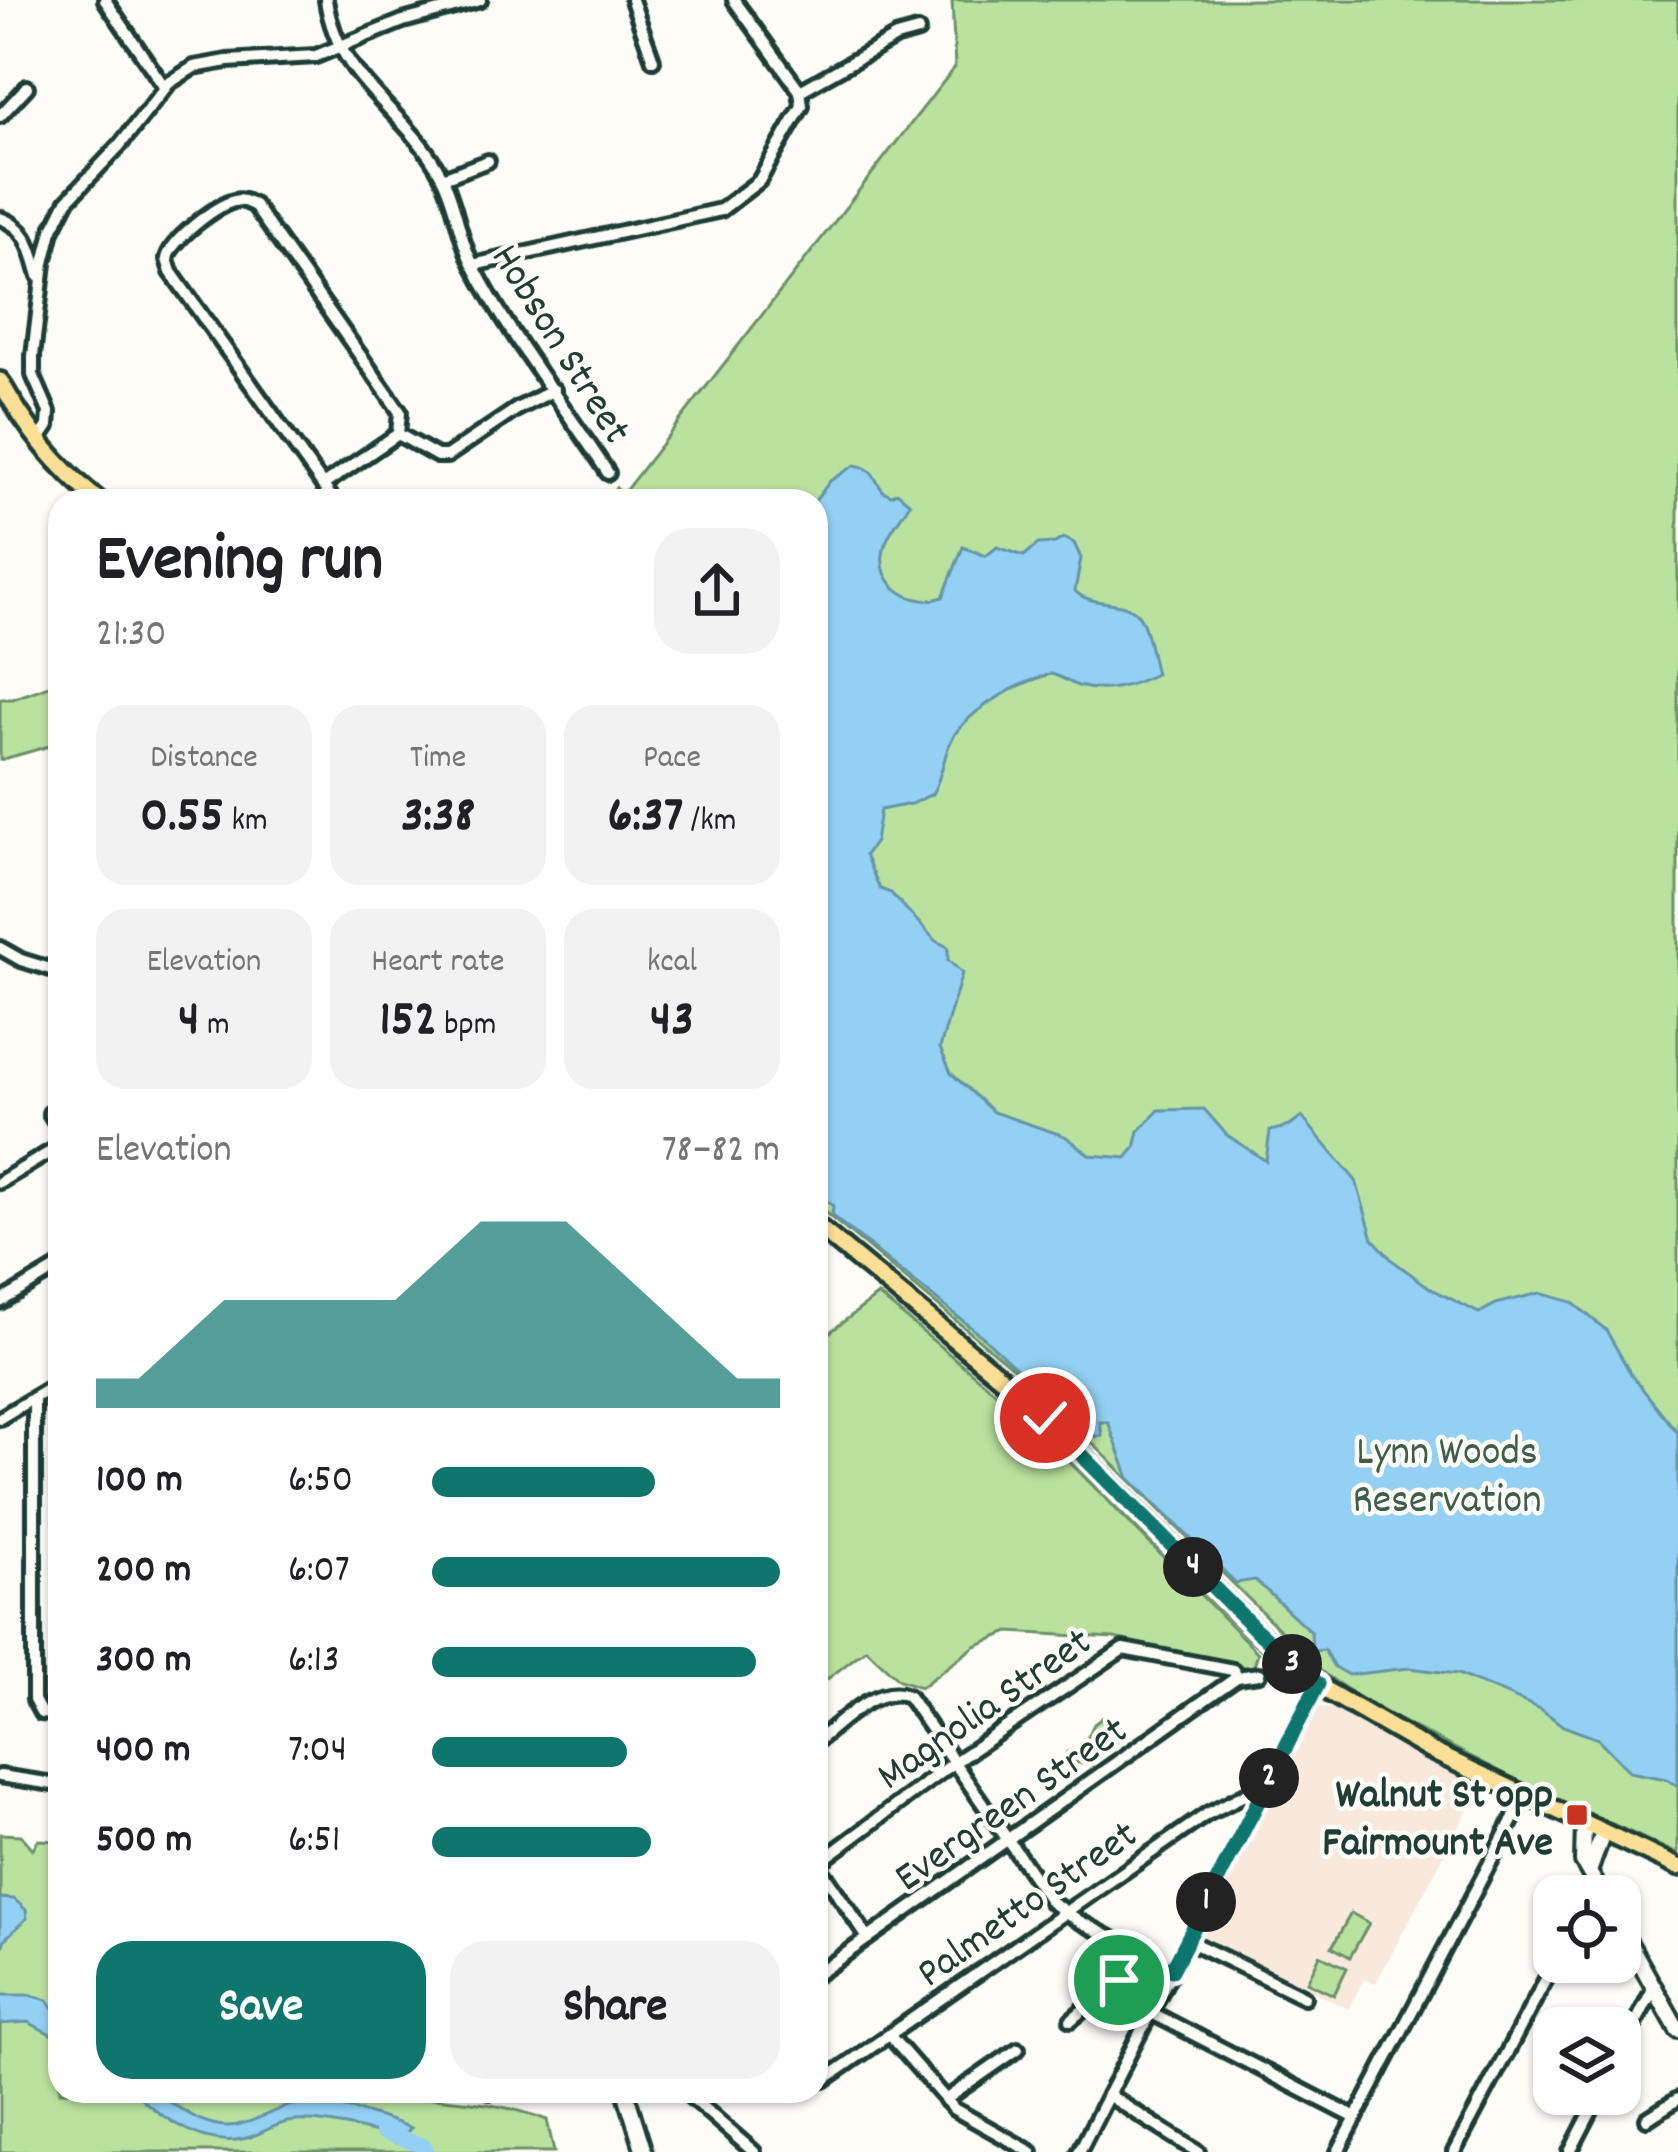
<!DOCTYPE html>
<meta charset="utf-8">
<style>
:root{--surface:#fff;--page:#f2f2f2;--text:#202124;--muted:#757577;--accent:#0f766e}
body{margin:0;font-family:Dekko,sans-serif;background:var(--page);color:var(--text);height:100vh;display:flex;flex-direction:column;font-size:45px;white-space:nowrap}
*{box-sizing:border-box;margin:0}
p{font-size:39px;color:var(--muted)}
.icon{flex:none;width:66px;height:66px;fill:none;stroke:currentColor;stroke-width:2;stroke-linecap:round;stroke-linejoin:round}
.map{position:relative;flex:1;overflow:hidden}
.panel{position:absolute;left:48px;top:489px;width:780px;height:1614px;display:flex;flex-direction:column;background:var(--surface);border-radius:36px;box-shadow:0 3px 9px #0004}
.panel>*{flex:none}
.fabs{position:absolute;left:1533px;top:1875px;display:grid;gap:24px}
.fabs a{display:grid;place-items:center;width:108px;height:108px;border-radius:24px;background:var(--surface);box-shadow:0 3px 9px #0004;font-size:60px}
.pin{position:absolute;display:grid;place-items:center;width:102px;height:102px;color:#fff;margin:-51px;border:6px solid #fff;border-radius:50%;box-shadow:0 3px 12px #0007}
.km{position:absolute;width:60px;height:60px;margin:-30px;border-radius:50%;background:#222;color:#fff;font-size:33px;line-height:60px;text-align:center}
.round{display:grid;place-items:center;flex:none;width:126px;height:126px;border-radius:36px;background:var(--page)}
.overview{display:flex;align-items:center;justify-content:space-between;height:204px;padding:0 48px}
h1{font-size:66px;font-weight:700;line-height:90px}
.stats{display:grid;grid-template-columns:repeat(3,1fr);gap:18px;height:204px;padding:12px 48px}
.stats div{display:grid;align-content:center;border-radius:30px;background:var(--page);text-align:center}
.stats b{font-size:51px;font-weight:700}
.stats small{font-size:33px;font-weight:400}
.stats p{font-size:33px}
.chart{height:336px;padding:24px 48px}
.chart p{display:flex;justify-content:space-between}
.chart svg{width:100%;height:216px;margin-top:12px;fill:var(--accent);opacity:.7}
.button{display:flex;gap:24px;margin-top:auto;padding:24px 48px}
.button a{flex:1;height:138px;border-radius:36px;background:var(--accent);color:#fff;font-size:48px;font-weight:700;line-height:138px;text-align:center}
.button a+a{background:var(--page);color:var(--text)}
ul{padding:0 48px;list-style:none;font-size:39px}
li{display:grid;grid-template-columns:192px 144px 1fr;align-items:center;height:90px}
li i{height:30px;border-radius:15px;background:var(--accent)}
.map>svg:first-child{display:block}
.built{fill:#f9e9dd}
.green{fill:#bae29e;stroke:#6c9069;stroke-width:3}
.water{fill:#93d0f4;stroke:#6595a7;stroke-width:3}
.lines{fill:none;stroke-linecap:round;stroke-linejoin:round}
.river{stroke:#93d0f4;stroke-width:16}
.street-casing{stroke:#1f3d34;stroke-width:20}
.secondary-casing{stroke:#1f3d34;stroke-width:22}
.primary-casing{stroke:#1f3d34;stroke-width:24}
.street{stroke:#fdfcf7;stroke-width:10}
.secondary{stroke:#fdfcf7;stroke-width:14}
.primary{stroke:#fbdf96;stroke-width:15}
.route-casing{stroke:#fff;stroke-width:24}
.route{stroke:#0f766e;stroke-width:15}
.poi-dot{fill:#c8321e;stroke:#fdfcf7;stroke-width:4.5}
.labels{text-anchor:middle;stroke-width:9;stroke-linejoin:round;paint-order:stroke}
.street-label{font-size:42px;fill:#1f3d34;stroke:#fdfcf7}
.park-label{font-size:42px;fill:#3e5e49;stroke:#fdfcf7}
.poi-label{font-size:42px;font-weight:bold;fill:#1f3d34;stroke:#fdfcf7;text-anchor:end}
</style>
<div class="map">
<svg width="1678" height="2152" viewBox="0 0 1678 2152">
<rect width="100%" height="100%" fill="#fdfcf7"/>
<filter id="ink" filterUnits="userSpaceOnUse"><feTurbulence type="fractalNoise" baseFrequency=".00833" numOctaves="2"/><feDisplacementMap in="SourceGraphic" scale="24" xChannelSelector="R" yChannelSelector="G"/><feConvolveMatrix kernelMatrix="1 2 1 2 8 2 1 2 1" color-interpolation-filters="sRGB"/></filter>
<g filter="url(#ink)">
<path class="built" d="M1319,1707L1333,1709L1481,1785L1376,1983L1365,1979L1348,2009L1201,1935Z"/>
<g class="green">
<path d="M952,0H1678V1854L1519,1781L1370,1705L1323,1673L1035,1386L816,1205V501H606L616,488L622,495L955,67Z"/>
<path d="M60,682V743L0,760V699H13Z"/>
<path d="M878,1295L1022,1414L1258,1653L1253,1669L1114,1638L1009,1632L975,1646L921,1687L899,1680L866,1649L816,1688V1343Z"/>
<path d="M1103,1717L1117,1718L1122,1729L1120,1740L1100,1751L1092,1765L1065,1761L1067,1752L1083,1747L1094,1724Z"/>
<path d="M0,1834L21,1835L33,1849L38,1840L60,1841V2091C176,2091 296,2084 412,2096C460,2101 501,2102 547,2120L554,2152H0Z"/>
<path d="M1351,1913L1369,1923L1350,1957L1332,1947Z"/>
<path d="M1320,1955L1347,1968L1334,1995L1307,1982Z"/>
</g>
<g class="water">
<path d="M855,465C876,470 872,476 883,491L891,495L897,492L910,503C900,520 885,535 883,555C879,588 916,608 943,597L963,547L986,556L997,547L1024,556L1038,544L1055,543L1063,538L1074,543L1081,558L1075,591C1091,608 1124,597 1139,616C1147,626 1152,659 1156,674C1131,686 1107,694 1078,686C1067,682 1063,677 1051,674C1021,682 978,705 958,730C943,748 944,775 932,794L911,804L880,810L875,842L865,855L880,889L891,893L936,941L948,947V960L962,973L940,1048L951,1073L993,1112L1065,1136L1090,1155L1127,1158L1135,1148L1139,1131L1159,1110L1204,1109L1227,1135L1266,1161L1270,1131L1290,1126L1302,1117L1356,1181L1373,1239L1393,1261L1430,1288L1479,1313L1496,1304L1540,1293L1572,1302L1606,1330L1632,1376L1678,1433V1786L1666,1779L1630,1772L1598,1739L1563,1726L1541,1709L1458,1674L1409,1668L1348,1675L1334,1667L1324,1650L1312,1651L1311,1632L1255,1580L1236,1583L1129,1478L1108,1422H1100L1102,1436L1097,1437L1078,1425L983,1337L832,1216L833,1206L816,1192L815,501L830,481Z"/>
<path d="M0,1898L14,1899L26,1910L27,1918L5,1939L0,1954Z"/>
<path d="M0,1995H30L48,2000L60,2018V2039L28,2022L0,2024Z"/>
<path d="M133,2091C170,2091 189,2125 226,2126C247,2126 265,2114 285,2107C317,2095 379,2116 411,2128L395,2143L386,2135C356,2129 324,2119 294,2121C278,2122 265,2132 250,2137C208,2151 162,2119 133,2091Z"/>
</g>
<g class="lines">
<path class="river" d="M382,2132L424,2146L427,2152"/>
<defs>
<g id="street">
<path d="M105,0L165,88"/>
<path d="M326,0C339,85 405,107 441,175C456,202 458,235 472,263C509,336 563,404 608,473"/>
<path d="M632,0L653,60"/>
<path d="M734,0L800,91"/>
<path d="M800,91L896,37L918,31"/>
<path d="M0,116L27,87"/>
<path d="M443,178L488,161"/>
<path d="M0,218C28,228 31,249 39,276"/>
<path d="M473,265L721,210L759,181L802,106L800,91"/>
<path d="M398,434L437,456H447L517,409L554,390"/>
<path d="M38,441L48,426L49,412L33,375V356L44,263L52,231L67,201L120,145L169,83L194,67L227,61L316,56L403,21L480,0"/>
<path d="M323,485L398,434"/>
<path d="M334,501L171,272L167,259C170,241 215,206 234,201C243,199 246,202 254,205L400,412L398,434"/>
<path d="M0,948L21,960L60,972"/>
<path d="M50,1113L60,1129"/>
<path d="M0,1182L60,1146"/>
<path d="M0,1302L60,1266"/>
<path d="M34,1398V1700L41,1713L60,1715"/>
<path d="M0,1418L60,1382"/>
<path d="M816,1742C839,1724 877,1683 908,1696L1051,1902L1079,1921L1172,1970"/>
<path d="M0,1776L60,1785"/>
<path d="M816,1862L868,1938"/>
<path d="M816,1865L953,1763L1123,1649L1233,1670L1237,1677L1259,1674"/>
<path d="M1187,1940L1304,1997"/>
<path d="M816,1975L1237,1677"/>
<path d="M1150,2012L1356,2118"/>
<path d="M1071,2020L1146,1957"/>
<path d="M890,2036L954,2109L1031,2152"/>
<path d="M1620,2054L1654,1987"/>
<path d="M824,2080L1207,1814L1267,1783"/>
<path d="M684,2091L754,2152"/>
<path d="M490,2092V2091"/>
<path d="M1108,2095L1198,2152"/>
<path d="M945,2100L1018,2049"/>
<path d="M1647,2119L1678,2099"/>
<path d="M1079,2152L1319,1684"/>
<path d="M1338,2152L1525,1796"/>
<path d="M1454,2152L1555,1962"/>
<path d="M1570,2152L1600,2094"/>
</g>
<g id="secondary">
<path d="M1584,1824L1583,1862L1603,1896"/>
<path d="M1589,1872L1603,1833"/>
<path d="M1620,1927L1678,2030"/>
<path d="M625,2091L644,2152"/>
</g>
<g id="primary">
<path d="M0,381C27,429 56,466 99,501"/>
<path d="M816,1225L1023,1396L1256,1631L1327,1691L1429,1750L1678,1867"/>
</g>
</defs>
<use href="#street" class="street-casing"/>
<use href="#secondary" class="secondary-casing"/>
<use href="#primary" class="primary-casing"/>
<use href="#street" class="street"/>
<use href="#secondary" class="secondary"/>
<use href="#primary" class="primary"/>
</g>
</g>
<g class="lines" filter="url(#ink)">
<defs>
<path id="route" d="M1045,1418L1256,1630L1318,1684L1172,1970L1146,1957L1119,1980"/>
</defs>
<use href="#route" class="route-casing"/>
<use href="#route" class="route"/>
</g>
<rect class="poi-dot" x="1565" y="1803" width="24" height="24" rx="6"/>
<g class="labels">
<g class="street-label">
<text transform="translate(564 342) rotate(58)" y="15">Hobson Street</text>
<text transform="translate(982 1706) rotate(-35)" y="15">Magnolia Street</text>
<text transform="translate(1009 1801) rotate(-35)" y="15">Evergreen Street</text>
<text transform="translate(1025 1901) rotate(-35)" y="15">Palmetto Street</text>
</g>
<g class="park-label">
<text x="1447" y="1463">Lynn Woods<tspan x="1447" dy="48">Reservation</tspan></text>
</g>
<g class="poi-label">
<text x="1553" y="1806">Walnut St opp<tspan x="1553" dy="48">Fairmount Ave</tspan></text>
</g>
</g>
</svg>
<div class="fabs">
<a><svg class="icon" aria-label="locate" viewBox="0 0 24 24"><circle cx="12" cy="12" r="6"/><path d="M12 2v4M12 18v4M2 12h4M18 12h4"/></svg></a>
<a><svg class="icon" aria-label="layers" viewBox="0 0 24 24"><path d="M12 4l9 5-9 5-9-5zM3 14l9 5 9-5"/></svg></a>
</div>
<div class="pin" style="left:1119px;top:1980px;background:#1e9e55"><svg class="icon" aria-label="arrive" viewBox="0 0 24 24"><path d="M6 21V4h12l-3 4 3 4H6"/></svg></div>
<div class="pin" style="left:1045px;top:1418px;background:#d93025"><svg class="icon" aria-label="check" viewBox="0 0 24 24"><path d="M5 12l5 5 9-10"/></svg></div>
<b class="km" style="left:1206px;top:1902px">1</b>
<b class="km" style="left:1269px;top:1778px">2</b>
<b class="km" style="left:1292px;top:1664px">3</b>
<b class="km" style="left:1193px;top:1567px">4</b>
<section class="panel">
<div class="overview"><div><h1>Evening run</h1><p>21:30</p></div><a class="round"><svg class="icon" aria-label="share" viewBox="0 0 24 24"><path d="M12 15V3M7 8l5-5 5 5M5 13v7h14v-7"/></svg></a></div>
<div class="stats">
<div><p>Distance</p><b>0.55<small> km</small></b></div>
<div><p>Time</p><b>3:38</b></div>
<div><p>Pace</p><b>6:37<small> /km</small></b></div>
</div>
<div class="stats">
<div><p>Elevation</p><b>4<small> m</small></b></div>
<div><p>Heart rate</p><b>152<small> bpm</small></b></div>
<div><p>kcal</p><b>43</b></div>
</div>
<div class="chart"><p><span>Elevation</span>78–82 m</p>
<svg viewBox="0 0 160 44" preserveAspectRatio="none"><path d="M0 44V38L10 38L20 30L30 22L40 22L50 22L60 22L70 22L80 14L90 6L100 6L110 6L120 14L130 22L140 30L150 38L160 38V44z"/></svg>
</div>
<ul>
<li><b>100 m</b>6:50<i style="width:64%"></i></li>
<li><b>200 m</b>6:07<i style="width:100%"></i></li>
<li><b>300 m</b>6:13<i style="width:93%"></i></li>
<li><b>400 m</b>7:04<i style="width:56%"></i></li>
<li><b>500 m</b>6:51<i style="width:63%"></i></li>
</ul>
<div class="button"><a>Save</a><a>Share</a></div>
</section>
</div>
